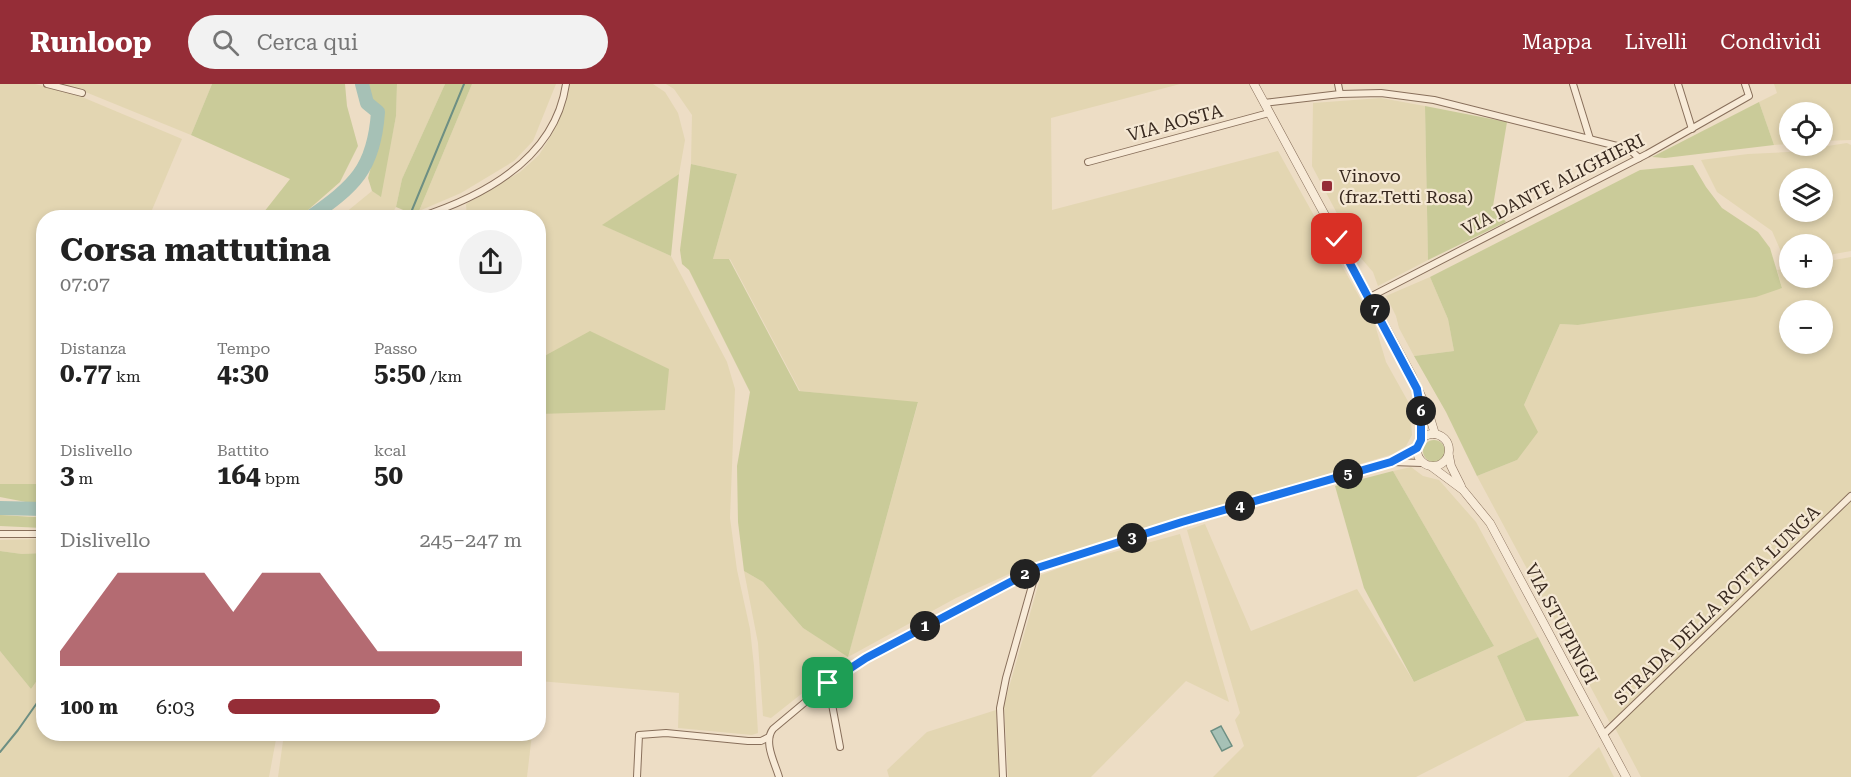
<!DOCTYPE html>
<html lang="it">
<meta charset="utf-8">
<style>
:root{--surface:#fff;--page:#f2f2f2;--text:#222;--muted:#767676;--accent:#952d37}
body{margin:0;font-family:"Roboto Serif",serif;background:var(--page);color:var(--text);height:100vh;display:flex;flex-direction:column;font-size:22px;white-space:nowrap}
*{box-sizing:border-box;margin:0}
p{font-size:20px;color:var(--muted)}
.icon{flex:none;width:33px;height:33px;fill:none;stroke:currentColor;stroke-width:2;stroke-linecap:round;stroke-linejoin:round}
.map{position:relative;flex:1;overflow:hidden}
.panel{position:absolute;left:36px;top:126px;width:510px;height:531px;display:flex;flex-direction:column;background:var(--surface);border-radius:24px;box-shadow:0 3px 9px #0003}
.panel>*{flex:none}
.buttons{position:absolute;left:1779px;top:18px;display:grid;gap:12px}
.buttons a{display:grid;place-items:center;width:54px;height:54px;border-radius:50%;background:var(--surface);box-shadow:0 3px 9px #0003;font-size:30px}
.pin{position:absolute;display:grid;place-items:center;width:51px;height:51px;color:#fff;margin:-26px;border-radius:12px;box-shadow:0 3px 9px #0006}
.km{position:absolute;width:30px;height:30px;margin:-15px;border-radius:50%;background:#222;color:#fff;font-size:16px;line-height:30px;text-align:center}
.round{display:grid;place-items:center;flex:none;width:63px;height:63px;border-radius:32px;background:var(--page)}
.overview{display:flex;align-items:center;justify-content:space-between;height:102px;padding:0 24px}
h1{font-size:33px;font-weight:700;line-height:45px}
.metrics{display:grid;grid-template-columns:repeat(3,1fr);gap:9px;height:102px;padding:6px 24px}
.metrics div{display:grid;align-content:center}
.metrics b{font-size:26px;font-weight:700}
.metrics small{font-size:16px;font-weight:400}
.metrics p{font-size:16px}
.chart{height:168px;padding:12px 24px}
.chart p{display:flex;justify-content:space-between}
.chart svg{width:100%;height:108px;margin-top:6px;fill:var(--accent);opacity:.7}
ul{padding:0 24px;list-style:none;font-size:20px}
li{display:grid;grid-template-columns:96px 72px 1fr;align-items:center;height:45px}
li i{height:15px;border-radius:8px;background:var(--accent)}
header{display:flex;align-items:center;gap:36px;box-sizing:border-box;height:84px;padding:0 30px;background:var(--accent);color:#fff}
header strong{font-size:28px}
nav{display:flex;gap:33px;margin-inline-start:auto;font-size:21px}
.search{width:420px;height:54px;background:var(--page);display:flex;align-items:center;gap:15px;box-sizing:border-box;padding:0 21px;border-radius:33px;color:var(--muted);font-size:22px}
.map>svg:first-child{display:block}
.farmland{fill:#e3d6b2;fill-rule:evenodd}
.green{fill:#cacb99}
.water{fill:#a6c1b6;stroke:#6d8f83;stroke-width:1.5}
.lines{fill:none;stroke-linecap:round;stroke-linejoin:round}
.stream{stroke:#6d8f83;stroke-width:2}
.river{stroke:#a6c1b6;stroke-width:14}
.minor-casing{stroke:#886f5b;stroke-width:8}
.tertiary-casing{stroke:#886f5b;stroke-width:9}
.minor{stroke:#f8ebd8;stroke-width:6}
.tertiary{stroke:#f8ebd8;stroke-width:8}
.route-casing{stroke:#fff;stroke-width:12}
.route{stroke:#1a73e8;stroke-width:8}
.poi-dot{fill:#952d37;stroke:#f5e8d4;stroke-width:2}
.labels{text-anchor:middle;stroke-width:4.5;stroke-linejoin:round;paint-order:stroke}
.street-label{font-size:18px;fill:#38291f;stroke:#f5e8d4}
.poi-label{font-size:18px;fill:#38291f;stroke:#f5e8d4;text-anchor:start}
</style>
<header>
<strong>Runloop</strong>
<div class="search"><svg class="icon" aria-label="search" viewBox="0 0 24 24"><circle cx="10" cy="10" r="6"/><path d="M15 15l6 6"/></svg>Cerca qui</div>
<nav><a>Mappa</a><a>Livelli</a><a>Condividi</a></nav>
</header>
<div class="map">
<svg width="1851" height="693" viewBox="0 0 1851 693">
<rect width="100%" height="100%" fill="#edddc5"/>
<g class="farmland">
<path d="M0,0H35L75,10L182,55L149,133L44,134L43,400H0Z"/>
<path d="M58,0H212L191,51L83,7Z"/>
<path d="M397,0H445L402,95L396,123L390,133L339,134L372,107L380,112L396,32Z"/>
<path d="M472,0H556L533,57L514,77L461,109L419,127Z"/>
<path d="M570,0H653L665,8L678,29L685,56L679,90L603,141L671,172L727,278L735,305L730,434L737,486L750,545L754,582L758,649L752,651L678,644L679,609L539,597L538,134L467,133L466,120L520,88L539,71L552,50Z"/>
<path d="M666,0H1180L1051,34L1052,126L1278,67L1375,241L1386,278L1410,321L1412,351L1406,362L1393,370L1031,480L956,514L848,573L771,634L763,632L758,559L744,487L763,498L803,544L848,572L918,319L800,307L730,175H713L737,90L691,80L692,31L674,5Z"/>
<path d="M1774,0H1851V56L1823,57L1822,28H1790L1789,60L1774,61L1759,18L1777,9Z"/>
<path d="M1381,14L1425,22L1428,176L1378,202L1373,188L1360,173L1312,82L1313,19Z"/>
<path d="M1847,59L1851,61V167L1823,172L1822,160H1790L1789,178L1786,179L1772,147L1717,108L1701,76L1748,70L1788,68ZM1790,94H1822V128H1790Z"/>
<path d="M1851,173V410L1611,641L1477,392L1517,376L1524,321L1560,240L1578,241L1782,204L1777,186L1789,184L1790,194H1822L1823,178ZM1790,226H1822V260H1790Z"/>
<path d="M1430,193L1448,235L1454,267L1414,272L1399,244L1396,232L1386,212Z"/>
<path d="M1411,383L1423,392L1439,396L1476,438L1538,553L1497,572L1526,637L1416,693H1213L1244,662L1235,636L1240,629L1187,446L1205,440L1251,547L1357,505L1414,598L1494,562L1393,387Z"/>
<path d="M1851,415V693H1641L1615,644Z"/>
<path d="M1180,450L1229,618L1186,597L1091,693H1008L1004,621L1041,491L1070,480Z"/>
<path d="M43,455V469L22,470L0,467V456Z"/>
<path d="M0,567L31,605L43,588L44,650H277L269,693H0Z"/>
<path d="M996,626L1000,693H889L887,686L927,648Z"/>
<path d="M284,650H532L527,693H278Z"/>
<path d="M1599,663L1614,693H1568Z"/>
</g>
<g class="green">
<path d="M212,0H345L347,22L358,62L340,98L308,126L294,133H260L290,95L191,51Z"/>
<path d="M369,0H397L396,32L381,113L372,107L368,94L382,43L381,27L370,15Z"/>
<path d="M445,0H472L419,127L408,128L396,123L402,95Z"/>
<path d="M1759,18L1774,61L1665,74L1652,73Z"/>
<path d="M1425,22L1507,38L1493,122L1506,138L1428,176Z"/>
<path d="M691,80L737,90L713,175H729L799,307L918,318L848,573L803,544L763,498L744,487L738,438L737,382L750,308L689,186L682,180L680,166Z"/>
<path d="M1693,81L1706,103L1722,124L1758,148L1770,164L1782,204L1756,213L1578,241L1560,240L1524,321L1538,348L1517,376L1477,392L1446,328L1414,272L1454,267L1448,235L1430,193L1640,86Z"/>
<path d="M679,90L671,172L602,141Z"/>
<path d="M590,247L669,285L665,326L539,330V275Z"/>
<circle cx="1434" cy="367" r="11"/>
<path d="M1393,387L1494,562L1414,598L1364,504L1335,402Z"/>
<path d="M0,400H43V419H31L0,413Z"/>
<path d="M0,431L34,433L43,432V444L0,442Z"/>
<path d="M0,467L22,470L43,469V588L31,605L0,567Z"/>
<path d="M1538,553L1579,632L1526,637L1497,572Z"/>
</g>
<path class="water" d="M1221,642L1232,662L1222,667L1211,647Z"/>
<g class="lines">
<g class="stream">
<path d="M412,126L464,0"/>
<path d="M0,668L18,646L44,609"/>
</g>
<g class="river">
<path d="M309,134C354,102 374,86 378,28L367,19L362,0"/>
<path d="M0,424L44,425"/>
</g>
<defs>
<g id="minor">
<path d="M47,0L82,9"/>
<path d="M1338,0L1340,10"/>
<path d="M1573,0L1590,55"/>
<path d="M1678,0L1692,45"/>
<path d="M1264,19L1340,10L1381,9L1434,16L1629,65L1639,74"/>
<path d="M1088,78L1269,29"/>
<path d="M417,134C483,113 555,75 566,0"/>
<path d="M1368,214L1647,70L1749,12L1745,0"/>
<path d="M1392,378L1422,379"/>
<path d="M0,450H44"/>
<path d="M828,599L840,663"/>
<path d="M1603,651L1851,412"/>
<path d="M637,693L639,651L666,649L748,657H761L769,653"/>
<path d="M779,693C775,679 763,658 773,645L828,599L866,574L1003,500L1037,484L1069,473L1391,378L1417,365"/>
<path d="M1003,693L1000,624L1006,594L1037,484"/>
</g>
<g id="tertiary">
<path d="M1254,0L1412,292L1428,327L1435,350"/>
<path d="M1420,315L1421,355"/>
<circle cx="1433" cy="366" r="16"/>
<path d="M1449,372L1451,382L1461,402"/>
<path d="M1432,383L1463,406L1490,439L1626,693"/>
</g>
</defs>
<use href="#minor" class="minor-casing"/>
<use href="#tertiary" class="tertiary-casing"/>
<use href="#minor" class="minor"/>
<use href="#tertiary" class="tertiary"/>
</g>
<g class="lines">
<defs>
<path id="route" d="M828,599L866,574L1037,484L1182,438L1391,378L1417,364L1421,356V329L1417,305L1337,155"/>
</defs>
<use href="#route" class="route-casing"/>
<use href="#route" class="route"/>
</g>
<rect class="poi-dot" x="1321" y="96" width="12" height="12" rx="3"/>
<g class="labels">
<g class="street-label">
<text transform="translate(1175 39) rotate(-15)" y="6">VIA AOSTA</text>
<text transform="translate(1553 101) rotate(-27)" y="6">VIA DANTE ALIGHIERI</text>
<text transform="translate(1717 521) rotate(-44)" y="6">STRADA DELLA ROTTA LUNGA</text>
<text transform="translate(1561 540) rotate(62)" y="6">VIA STUPINIGI</text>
</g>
<g class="poi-label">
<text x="1339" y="98">Vinovo<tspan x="1339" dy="21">(fraz.Tetti Rosa)</tspan></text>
</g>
</g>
</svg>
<div class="buttons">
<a><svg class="icon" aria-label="locate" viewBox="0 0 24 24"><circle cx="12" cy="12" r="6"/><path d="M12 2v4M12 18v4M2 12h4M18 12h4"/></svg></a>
<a><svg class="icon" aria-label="layers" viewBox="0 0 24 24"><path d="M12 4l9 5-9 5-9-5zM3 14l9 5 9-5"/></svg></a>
<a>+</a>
<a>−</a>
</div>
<div class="pin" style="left:828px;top:599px;background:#1e9e55"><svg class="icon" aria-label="arrive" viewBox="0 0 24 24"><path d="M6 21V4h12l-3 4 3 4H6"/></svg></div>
<div class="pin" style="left:1337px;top:155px;background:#d93025"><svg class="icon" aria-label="check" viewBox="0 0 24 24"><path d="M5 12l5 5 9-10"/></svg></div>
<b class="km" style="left:925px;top:542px">1</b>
<b class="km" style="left:1025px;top:490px">2</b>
<b class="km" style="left:1132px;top:454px">3</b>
<b class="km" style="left:1240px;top:422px">4</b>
<b class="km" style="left:1348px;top:390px">5</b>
<b class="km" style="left:1421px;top:327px">6</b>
<b class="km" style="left:1375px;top:225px">7</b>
<section class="panel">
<div class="overview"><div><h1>Corsa mattutina</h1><p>07:07</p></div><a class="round"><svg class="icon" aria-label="share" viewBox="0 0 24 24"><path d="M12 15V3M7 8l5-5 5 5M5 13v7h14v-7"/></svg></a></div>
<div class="metrics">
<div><p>Distanza</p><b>0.77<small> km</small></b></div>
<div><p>Tempo</p><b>4:30</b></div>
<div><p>Passo</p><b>5:50<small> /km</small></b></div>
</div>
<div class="metrics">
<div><p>Dislivello</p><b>3<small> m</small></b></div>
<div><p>Battito</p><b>164<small> bpm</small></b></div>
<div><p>kcal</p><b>50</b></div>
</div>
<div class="chart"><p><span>Dislivello</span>245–247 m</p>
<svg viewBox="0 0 160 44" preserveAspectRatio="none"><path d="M0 44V38L10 22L20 6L30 6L40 6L50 6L60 22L70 6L80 6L90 6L100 22L110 38L120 38L130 38L140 38L150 38L160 38V44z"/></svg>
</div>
<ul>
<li><b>100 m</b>6:03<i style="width:72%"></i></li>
</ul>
</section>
</div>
